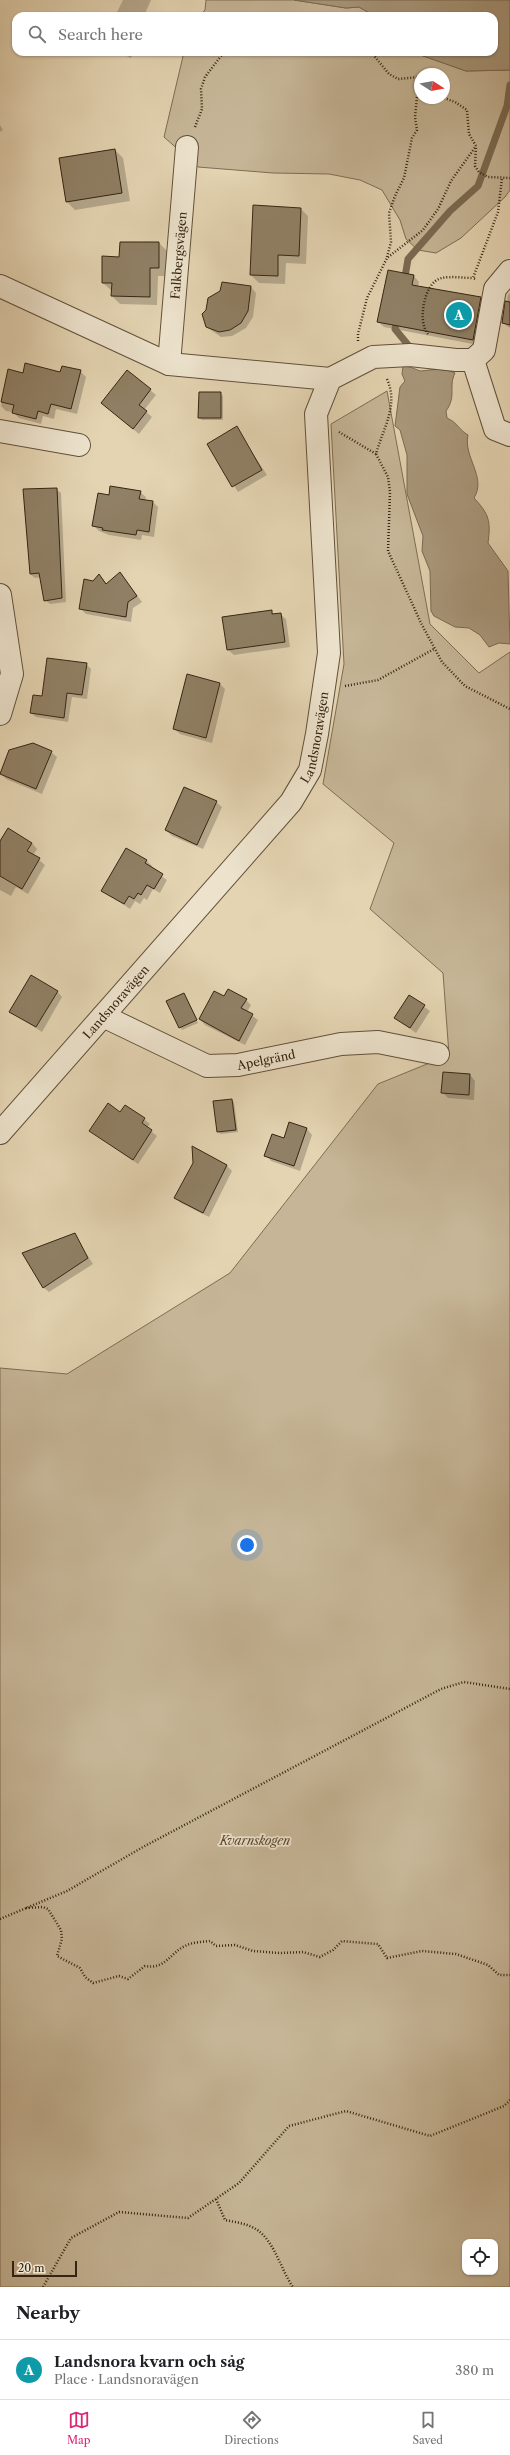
<!DOCTYPE html>
<meta charset="utf-8">
<style>
body{margin:0;font-family:"Libre Caslon Text",serif;background:#f6f6f6;color:#202124}
.controls{position:absolute;right:12px;bottom:12px;display:grid;overflow:hidden;border-radius:8px;box-shadow:0 1px 3px #0004}
.controls button{width:36px;height:36px;display:grid;place-items:center;padding:0;border:0;border-bottom:1px solid #e0e0e0;background:#fff;color:#202124;font:20px sans-serif}
.compass{position:absolute;left:414px;top:68px;width:36px;height:36px;border-radius:50%;background:#fff;box-shadow:0 1px 3px #0004;rotate:101deg}
.scale{position:absolute;left:12px;bottom:10px;width:65px;box-sizing:border-box;padding-left:4px;border:2px solid #362412;border-top:0;font-size:11px;line-height:14px;white-space:nowrap;color:#362412;-webkit-text-stroke:3px #ede3cd;paint-order:stroke}
.you{position:absolute;left:247px;top:1545px;width:14px;height:14px;margin:-10px;border:3px solid #fff;border-radius:50%;background:#1a73e8;box-shadow:0 0 0 6px #1a73e833}
.badge{display:grid;place-items:center;width:26px;height:26px;border-radius:50%;background:#db2777;color:#fff;font-size:13px;font-weight:700}
.pin{position:absolute;translate:-50% -50%;border:2px solid #fff;box-shadow:0 1px 4px #0006}
.list{margin:0;padding:0;list-style:none}
h2{display:flex;justify-content:space-between;align-items:center;height:52px;margin:0;padding:0 16px;font-size:17px}
h2 small{font-size:13px;font-weight:400;color:#757577}
.list li{display:grid;grid-template-columns:26px 1fr auto;gap:12px;align-items:center;box-sizing:border-box;height:60px;padding:0 16px;border-top:1px solid #e0e0e0}
.list b{display:block;font-size:15px;white-space:nowrap}
.list p{margin:0;font-size:13px;white-space:nowrap;color:#757577}
.list em{font-size:13px;font-style:normal;color:#757577}
.icon{flex:none;width:22px;height:22px;fill:none;stroke:currentColor;stroke-width:2;stroke-linecap:round;stroke-linejoin:round}
.map{position:relative;flex:none;width:510px;height:2287px;overflow:hidden}
.search{position:absolute;background:#fff;box-shadow:0 1px 3px #0004;left:12px;right:12px;top:12px;height:44px;display:flex;align-items:center;gap:10px;box-sizing:border-box;padding:0 14px;border-radius:12px;color:#757577;font-size:15px}
.sheet{height:112px;background:#fff}
nav{display:flex;justify-content:space-around;align-items:center;box-sizing:border-box;height:56px;border-top:1px solid #e0e0e0;background:#fff;font-size:11px;color:#757577}
nav a{display:grid;justify-items:center;gap:2px}
nav .on{color:#db2777}
.map>svg:first-child{display:block}
.green{fill:#c6b697;stroke:#7e6d54;fill-rule:evenodd}
.water{fill:#a9987c;stroke:#7b6a52}
.shadow{fill:#0003}
.lines{fill:none;stroke-linecap:round;stroke-linejoin:round}
.stream{stroke:#7b6a52;stroke-width:7}
.building{fill:#908065;stroke:#362412}
.minor-casing{stroke:#62503a;stroke-width:24}
.path{stroke:#362412;stroke-width:2.5;stroke-dasharray:1 2;stroke-linecap:butt}
.minor{stroke:#ede3cd;stroke-width:22}
.labels{text-anchor:middle;dominant-baseline:central;stroke-width:3.5;stroke-linejoin:round;paint-order:stroke}
.street-label{font-size:12px;fill:#362412;stroke:#ede3cd}
.park-label{font-size:12px;font-style:italic;fill:#5a4833;stroke:#ede3cd}
</style>
<div class="map">
<svg width="510" height="2287" viewBox="0 0 510 2287">
<rect width="100%" height="100%" fill="#e4d4b2"/>
<filter id="stains"><feTurbulence type="fractalNoise" baseFrequency=".005" numOctaves="4"/><feColorMatrix values="0 0 0 0 .2 0 0 0 0 .09 0 0 0 0 .02 0 0 0 .5 -.17"/></filter>
<radialGradient id="worn" r=".72"><stop offset=".6" stop-color="#630" stop-opacity="0"/><stop offset="1" stop-color="#630" stop-opacity=".3"/></radialGradient>
<g class="green">
<path d="M206 0H294L346 8 359 7 373 15 382 16H200L205 10Z"/>
<path d="M184 52H412L466 71 510 70V190L505 197 461 238 436 253 418 250 406 239 400 220 382 190 360 180 329 174 273 173 198 167 164 137ZM420 74H444V98H420Z"/>
<path d="M387 391 430 624 479 673 510 652V2287H0V1368L67 1374 230 1273 378 1084 449 1055 443 973 370 909 394 843 323 784 344 664 331 424ZM465 2242H495V2272H465Z"/>
</g>
<g class="water">
<path d="M294 0H510V70L466 71 412 52H494V16H382L373 15 359 7 346 8Z"/>
<path d="M403 366C411 366 418 371 421 371 433 370 442 367 455 373 448 387 457 396 446 411L447 418C458 423 459 430 468 435 463 457 487 477 474 498 489 514 491 521 488 543L508 571 510 644 499 643 489 647 480 635 469 628 455 627 434 616 431 611 430 571 422 551 423 536 407 494V455L400 430 395 426 400 387 405 381 402 374Z"/>
</g>
<g class="shadow">
<path d="M123 0H151L144 16H115Z"/>
<path d="M118 52H133L131 58Z"/>
<path d="M137 52H146L145 55Z"/>
<path d="M0 125 3 130 0 132Z"/>
<path d="M115 150 123 158 130 201 75 210 67 202Z"/>
<path d="M300 208 308 216 306 264 286 263 285 284 259 283 251 275Z"/>
<path d="M121 243H159L167 251V276H158L157 305 120 304 112 296V291L103 283 120 258Z"/>
<path d="M414 276 419 282 418 287 480 298 486 304 478 345 384 327 378 322Z"/>
<path d="M223 283 251 287 256 293 253 317 246 328 232 336 221 337 208 328Z"/>
<path d="M510 293V328L503 323 508 295Z"/>
<path d="M9 370 24 374 80 371 86 377 77 414 56 409 54 419 43 416 41 424 19 418 13 412 6 411 1 406Z"/>
<path d="M127 371 156 395 144 410 152 417 139 434 108 408Z"/>
<path d="M220 393 223 396V420H202L199 418Z"/>
<path d="M236 428 267 475 238 492 208 444Z"/>
<path d="M56 489 61 493 66 602 50 604 45 600 41 577 35 578 30 574 24 490Z"/>
<path d="M140 492 146 497 145 501 153 502 158 507 154 537 142 535 141 540 109 535 99 531 94 526 110 496Z"/>
<path d="M120 573 142 602 133 608 131 622 86 614 80 608 93 582 99 575 107 584Z"/>
<path d="M271 611 275 615 280 614 286 619 290 647 234 655 228 650Z"/>
<path d="M86 664 91 669 87 699 72 697 68 722 36 717 31 713 43 697Z"/>
<path d="M188 675 220 684 225 689 212 743 180 734 174 729Z"/>
<path d="M9 751 51 752 57 757 42 794 6 779 0 773Z"/>
<path d="M216 802 222 807 203 849 172 836 166 830Z"/>
<path d="M8 829 32 843 37 849 33 855 45 865 28 894 16 887 11 896 0 890V843Z"/>
<path d="M126 849 147 861 152 866 151 868 167 880 160 893 153 889 147 900 144 898 140 904 135 901 130 909 102 890Z"/>
<path d="M57 991 62 997 42 1032 11 1012Z"/>
<path d="M184 994 198 1023 182 1030 168 1002Z"/>
<path d="M409 996 430 1011 416 1033 395 1018Z"/>
<path d="M225 998 246 1000 251 1005 247 1012 258 1020 245 1045 205 1025 200 1019Z"/>
<path d="M470 1075 475 1081 474 1100 448 1098 442 1092Z"/>
<path d="M231 1100 234 1102 238 1132 221 1134 218 1132Z"/>
<path d="M121 1113 144 1119 150 1124 147 1128 157 1136 138 1164 91 1131Z"/>
<path d="M307 1129 312 1135 300 1171 271 1161 266 1155Z"/>
<path d="M193 1147 227 1166 232 1171 209 1217 181 1203 175 1198 194 1163Z"/>
<path d="M74 1235 93 1264 49 1292 43 1287Z"/>
</g>
<g class="lines">
<g class="stream">
<path d="M404 283 408 259 450 211 478 186 507 106 510 85"/>
<path d="M397 316 395 329 413 351"/>
</g>
</g>
<g class="building">
<path d="M115 149 122 193 66 202 59 158Z"/>
<path d="M253 205 301 208 299 256 278 255V276L250 275Z"/>
<path d="M120 242H159V268H150V297L111 296 112 283H102V256L119 257Z"/>
<path d="M388 270 414 275 412 285 481 297 473 340 377 322Z"/>
<path d="M222 282 251 286 248 311 241 323 230 330 219 332 206 327 202 314 206 310 208 298 220 291Z"/>
<path d="M505 301 510 302V325L502 323Z"/>
<path d="M25 363 60 372 62 366 81 370 71 409 51 404 48 414 38 411 36 419 12 413 14 405 1 402 8 369 23 373Z"/>
<path d="M127 370 151 389 139 405 147 411 133 429 101 403Z"/>
<path d="M199 392H221V418H198Z"/>
<path d="M237 426 262 470 232 487 207 444Z"/>
<path d="M110 486 141 491 139 499 153 501 149 532 137 530 136 535 102 530 103 528 92 526 98 493 109 495Z"/>
<path d="M57 488 62 598 44 601 39 573 30 574 23 489Z"/>
<path d="M120 572 137 596 128 602 126 617 79 609 84 579 93 581 99 574 106 584Z"/>
<path d="M272 610V614L281 613 285 642 227 650 222 617Z"/>
<path d="M47 658 87 663 82 695 67 693 64 718 30 713 33 695 42 696Z"/>
<path d="M187 674 220 683 206 738 173 729Z"/>
<path d="M33 743 52 751 36 789 0 774 9 750Z"/>
<path d="M184 787 217 801 197 845 165 830Z"/>
<path d="M8 828 32 843 27 851 40 858 22 889 0 876V841Z"/>
<path d="M126 848 147 860 145 863 163 874 154 889 147 885 141 895 138 893 134 899 129 896 124 904 101 891Z"/>
<path d="M31 975 58 991 36 1027 9 1012Z"/>
<path d="M228 989 247 999 241 1008 253 1014 239 1041 199 1019 214 991 224 996Z"/>
<path d="M184 993 197 1020 179 1028 166 1001Z"/>
<path d="M409 995 425 1005 410 1028 394 1018Z"/>
<path d="M443 1072 470 1074 469 1095 441 1093Z"/>
<path d="M232 1099 236 1130 217 1132 213 1101Z"/>
<path d="M108 1103 120 1112 125 1105 145 1118 142 1123 152 1130 133 1160 89 1131Z"/>
<path d="M289 1122 307 1128 294 1166 264 1156 272 1134 284 1138Z"/>
<path d="M192 1146 227 1165 203 1213 174 1198 193 1163Z"/>
<path d="M75 1233 88 1258 43 1288 22 1253Z"/>
</g>
<g class="lines">
<g class="minor-casing">
<g id="minor">
<path d="M0 286 169 364 330 379"/>
<path d="M473 360 495 429 510 435"/>
<path id="s1" d="M169 364 187 147"/>
<path d="M0 431 79 445"/>
<path d="M0 595 12 674 0 714"/>
<path id="s2" d="M103 1016 207 1066 238 1065 341 1044 378 1042 438 1054"/>
<path id="s3" d="M0 1133 291 802 310 770 317 734 329 653 316 414 330 379 373 357 410 355 456 360H473L484 350 495 289 510 271"/>
</g>
</g>
<g class="path">
<path d="M371 52 389 74 398 79 420 77"/>
<path d="M444 98 455 102 467 110 469 134 476 146 475 166 479 172 488 177 510 178"/>
<path d="M195 127 202 109 201 89 205 77 224 52"/>
<path d="M387 257 391 242 389 213 395 196 404 178 412 138 417 130 415 117 419 77"/>
<path d="M475 279 473 278 498 212 502 178"/>
<path d="M428 334C417 322 424 281 442 278 451 276 464 278 473 278"/>
<path d="M358 341V334L367 298 387 258 423 230 438 209 451 181 476 146"/>
<path d="M387 379C399 406 383 428 376 454L388 477 390 492 388 551 422 625 442 662 465 686 510 709"/>
<path d="M339 432 376 454"/>
<path d="M345 686 378 680 434 649"/>
<path d="M26 1908 43 1907 48 1909 61 1930 62 1939 57 1956 80 1968 85 1977 93 1983 119 1976 128 1979 145 1966C165 1970 170 1953 185 1946 192 1942 202 1942 210 1941L216 1946 235 1945 253 1951 280 1953 303 1952 320 1957 333 1950 342 1941 378 1944 387 1958 422 1951 456 1954 488 1965 499 1975H510"/>
<path d="M0 1919 67 1891 143 1847 441 1689 464 1682 510 1689"/>
<path d="M216 2199 225 2220C234 2222 244 2223 252 2227 274 2237 280 2269 293 2287"/>
<path d="M43 2287 71 2238 119 2212 188 2218 239 2183 289 2126 346 2111 430 2136 504 2106 510 2100"/>
</g>
<use href="#minor" class="minor"/>
</g>
<g class="labels">
<g class="street-label">
<text stroke="none"><textPath href="#s1" startOffset="109">Falkbergsvägen</textPath></text>
<text stroke="none"><textPath href="#s3" startOffset="511">Landsnoravägen</textPath></text>
<text stroke="none"><textPath href="#s3" startOffset="175">Landsnoravägen</textPath></text>
<text stroke="none"><textPath href="#s2" startOffset="175">Apelgränd</textPath></text>
</g>
<g class="park-label">
<text x="255" y="1840">Kvarnskogen</text>
</g>
</g>
<rect width="100%" height="100%" filter="url(#stains)"/>
<rect width="100%" height="100%" fill="url(#worn)"/>
</svg>
<div class="controls">
<button><svg class="icon" aria-label="locate" viewBox="0 0 24 24"><circle cx="12" cy="12" r="6"/><path d="M12 2v4M12 18v4M2 12h4M18 12h4"/></svg></button>
</div>
<svg class="compass" viewBox="-18 -18 36 36"><path d="M0-13l5 13h-10z" fill="#e53935"/><path d="M0 13l5-13h-10z" fill="#757577"/></svg>
<div class="scale">20 m</div>
<div class="you"></div>
<div class="pin badge" style="left:459px;top:315px;background:#0f9aa8">A</div>
<div class="search"><svg class="icon" aria-label="search" viewBox="0 0 24 24"><circle cx="10" cy="10" r="6"/><path d="M15 15l6 6"/></svg>Search here</div>
</div>
<section class="sheet">
<h2>Nearby<small></small></h2>
<ul class="list">
<li><span class="badge" style="background:#0f9aa8">A</span><div><b>Landsnora kvarn och såg</b><p>Place · Landsnoravägen</p></div><em>380 m</em></li>
</ul>
</section>
<nav>
<a class="on"><svg class="icon" aria-label="map" viewBox="0 0 24 24"><path d="M3 6l6-2 6 2 6-2v14l-6 2-6-2-6 2zM9 4v14M15 6v14"/></svg>Map</a>
<a><svg class="icon" aria-label="directions" viewBox="0 0 24 24"><path d="M12 3l9 9-9 9-9-9zM9 14v-3h6M13 9l2 2-2 2"/></svg>Directions</a>
<a><svg class="icon" aria-label="saved" viewBox="0 0 24 24"><path d="M7 4h10v16l-5-4-5 4z"/></svg>Saved</a>
</nav>
